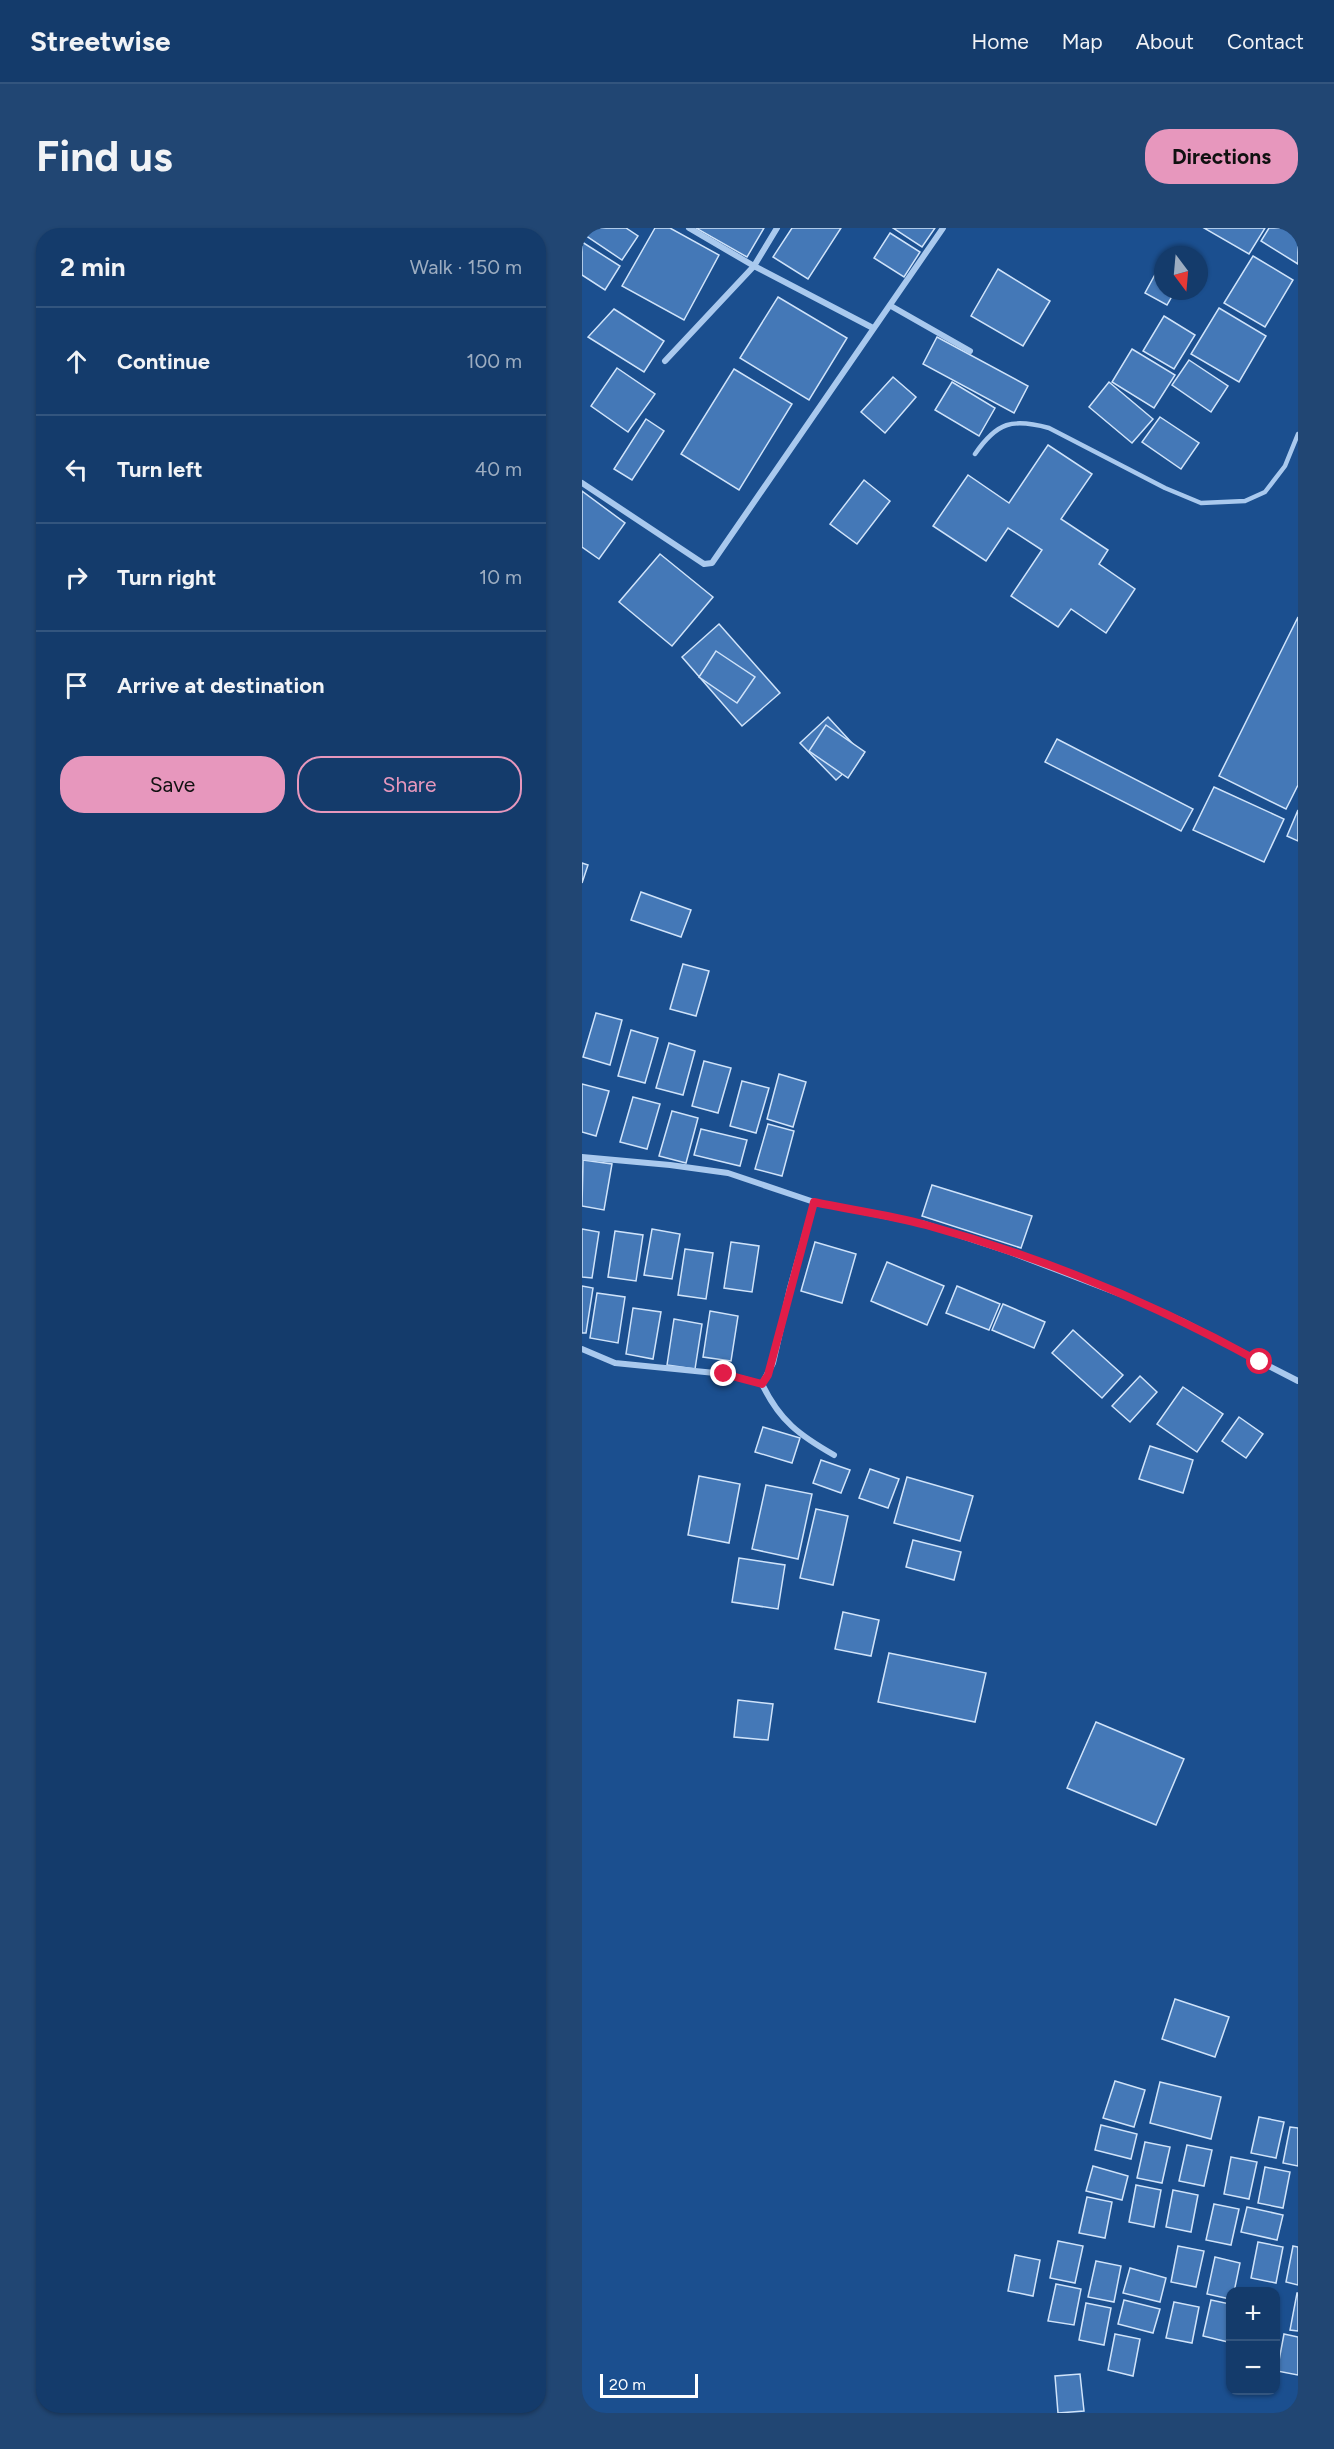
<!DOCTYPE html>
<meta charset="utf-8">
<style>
body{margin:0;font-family:Figtree,sans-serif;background:#214673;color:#f1f3f6}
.controls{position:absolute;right:18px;bottom:18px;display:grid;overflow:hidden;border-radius:12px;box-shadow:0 2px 4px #0004}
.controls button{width:54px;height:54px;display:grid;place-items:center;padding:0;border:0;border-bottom:2px solid #33557e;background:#143b6b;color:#f1f3f6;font:30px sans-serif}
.compass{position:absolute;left:572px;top:18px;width:54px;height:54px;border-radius:50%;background:#143b6b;box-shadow:0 2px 4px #0004;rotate:164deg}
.scale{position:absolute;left:18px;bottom:15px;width:98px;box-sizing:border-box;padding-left:6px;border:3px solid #fff;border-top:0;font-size:16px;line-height:21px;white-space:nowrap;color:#fff;-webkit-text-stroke:4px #1b4f8f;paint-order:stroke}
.stop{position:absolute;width:18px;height:18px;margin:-14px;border:4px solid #e11d48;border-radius:50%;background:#fff}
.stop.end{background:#e11d48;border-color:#fff;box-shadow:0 2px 6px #0008}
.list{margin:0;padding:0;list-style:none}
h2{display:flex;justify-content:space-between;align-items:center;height:78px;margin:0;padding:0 24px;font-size:26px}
h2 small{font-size:20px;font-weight:400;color:#9dadc1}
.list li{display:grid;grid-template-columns:39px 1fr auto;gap:18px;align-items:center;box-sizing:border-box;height:108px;padding:0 24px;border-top:2px solid #33557e}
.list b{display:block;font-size:22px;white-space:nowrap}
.list em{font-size:20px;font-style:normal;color:#9dadc1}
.actions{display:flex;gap:12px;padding:18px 24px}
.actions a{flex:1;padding:14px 0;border:2px solid #e797bd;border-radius:24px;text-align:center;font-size:21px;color:#e797bd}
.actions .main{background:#e797bd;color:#111}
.icon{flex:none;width:33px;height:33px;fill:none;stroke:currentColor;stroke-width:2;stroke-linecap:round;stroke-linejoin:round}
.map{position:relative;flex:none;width:716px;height:2185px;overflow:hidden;border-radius:24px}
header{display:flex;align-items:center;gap:36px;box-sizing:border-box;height:84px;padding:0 30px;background:#143b6b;border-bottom:2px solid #33557e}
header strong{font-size:28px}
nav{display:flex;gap:33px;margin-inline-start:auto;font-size:21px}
.intro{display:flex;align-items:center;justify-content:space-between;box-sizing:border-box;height:144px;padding:0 36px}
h1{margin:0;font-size:42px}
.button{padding:15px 27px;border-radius:24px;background:#e797bd;color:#111;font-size:21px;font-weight:700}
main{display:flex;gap:36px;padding:0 36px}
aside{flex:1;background:#143b6b;border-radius:24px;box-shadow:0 2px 4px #0004}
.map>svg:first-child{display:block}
.building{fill:#4478b7;stroke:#cfe3fa;stroke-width:1.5}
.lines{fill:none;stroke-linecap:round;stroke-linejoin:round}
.service{stroke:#a9c9ee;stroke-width:4.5}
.minor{stroke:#a9c9ee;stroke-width:6}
.route{stroke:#e11d48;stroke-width:8}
</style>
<header>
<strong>Streetwise</strong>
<nav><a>Home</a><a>Map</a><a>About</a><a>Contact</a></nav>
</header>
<div class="intro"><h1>Find us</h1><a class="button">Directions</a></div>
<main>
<aside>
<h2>2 min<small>Walk · 150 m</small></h2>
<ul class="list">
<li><svg class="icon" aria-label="ahead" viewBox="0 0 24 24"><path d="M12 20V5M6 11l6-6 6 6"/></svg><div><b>Continue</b></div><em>100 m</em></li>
<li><svg class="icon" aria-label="left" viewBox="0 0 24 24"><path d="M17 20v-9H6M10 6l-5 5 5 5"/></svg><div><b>Turn left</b></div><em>40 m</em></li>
<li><svg class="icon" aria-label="right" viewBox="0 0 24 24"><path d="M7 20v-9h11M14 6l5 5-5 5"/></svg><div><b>Turn right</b></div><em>10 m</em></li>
<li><svg class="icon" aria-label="arrive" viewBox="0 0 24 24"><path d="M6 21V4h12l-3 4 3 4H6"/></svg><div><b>Arrive at destination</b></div></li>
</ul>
<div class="actions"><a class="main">Save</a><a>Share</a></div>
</aside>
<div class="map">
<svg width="716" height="2185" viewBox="0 0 716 2185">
<rect width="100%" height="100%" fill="#1b4f8f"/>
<g class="building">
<path d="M0 0H44L56 8 40 32 0 5Z"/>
<path d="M73 0H88L137 27 102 92 40 58Z"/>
<path d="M114 0H182L165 29Z"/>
<path d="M210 0H259L226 51 191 29Z"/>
<path d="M311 0H353L340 19Z"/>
<path d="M622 0H683L667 26Z"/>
<path d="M687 0H716V36L679 13Z"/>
<path d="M308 5 338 24 322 49 292 30Z"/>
<path d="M0 14 38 38 23 62 0 47Z"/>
<path d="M671 28 711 52 683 99 642 75Z"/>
<path d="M416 41 468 73 441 118 389 88Z"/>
<path d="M575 43 581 46V63H593L585 77 563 65Z"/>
<path d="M196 69 265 110 227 172 158 130Z"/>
<path d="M637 80 684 108 657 154 609 126Z"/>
<path d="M32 81 82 113 62 144 6 109Z"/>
<path d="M582 88 613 107 592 141 561 123Z"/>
<path d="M355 109 446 158 432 185 341 136Z"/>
<path d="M550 121 593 147 572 180 530 154Z"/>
<path d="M607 132 646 158 629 184 590 157Z"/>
<path d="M35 140 73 166 46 204 9 178Z"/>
<path d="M152 141 210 176 157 262 99 226Z"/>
<path d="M311 149 334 169 303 205 279 184Z"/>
<path d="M370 154 413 180 397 208 353 182Z"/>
<path d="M527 154 571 191 550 215 507 179Z"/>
<path d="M578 189 617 215 599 241 560 214Z"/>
<path d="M64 191 82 203 50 252 32 241Z"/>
<path d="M466 217 510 246 479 291 526 322 517 336 553 361 524 405 489 381 476 399 429 368 460 322 426 300 404 333 351 298 386 247 427 275Z"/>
<path d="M282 252 308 273 275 316 248 296Z"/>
<path d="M0 263 43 295 17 331 0 319Z"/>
<path d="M78 326 131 369 90 418 37 374Z"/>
<path d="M716 389V557L704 581 637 548Z"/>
<path d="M137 396 198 465 160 498 100 429Z"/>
<path d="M134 423 173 449 155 475 117 449Z"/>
<path d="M246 489 281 527 254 552 218 515Z"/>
<path d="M244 497 283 524 266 550 227 523Z"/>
<path d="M475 511 611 581 599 603 463 534Z"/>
<path d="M632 559 702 591 682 634 611 602Z"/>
<path d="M716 582V613L705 608Z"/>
<path d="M0 635 6 637 0 655Z"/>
<path d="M59 664 109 682 99 709 49 692Z"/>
<path d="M101 736 127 743 114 788 88 781Z"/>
<path d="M14 785 40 792 28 837 1 829Z"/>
<path d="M49 802 76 810 63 855 36 848Z"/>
<path d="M87 815 113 823 101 867 74 860Z"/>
<path d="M122 833 149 840 136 885 110 878Z"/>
<path d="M197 846 224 854 211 899 185 891Z"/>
<path d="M160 853 187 860 174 905 148 898Z"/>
<path d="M0 856 27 863 14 908 0 904Z"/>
<path d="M51 869 78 876 65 921 38 914Z"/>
<path d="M90 883 116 890 104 935 77 928Z"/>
<path d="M186 896 212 903 200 948 173 941Z"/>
<path d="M119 901 165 912 158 938 112 927Z"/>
<path d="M1 932 30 936 22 982 0 978Z"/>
<path d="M350 957 450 988 439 1020 340 988Z"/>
<path d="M0 1001 17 1004 10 1050 0 1049Z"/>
<path d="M70 1001 98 1006 90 1051 62 1047Z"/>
<path d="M33 1003 61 1007 54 1053 26 1049Z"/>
<path d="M149 1014 177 1018 170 1064 142 1060Z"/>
<path d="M233 1014 274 1026 260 1075 219 1063Z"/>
<path d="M103 1021 131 1025 124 1071 96 1067Z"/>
<path d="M305 1034 362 1058 345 1097 289 1073Z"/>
<path d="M0 1058 11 1060 4 1105H0Z"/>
<path d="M375 1058 418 1076 407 1102 364 1085Z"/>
<path d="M15 1065 43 1069 36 1115 8 1110Z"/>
<path d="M421 1076 463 1094 452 1120 410 1102Z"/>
<path d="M51 1080 79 1084 71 1131 44 1126Z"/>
<path d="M128 1083 156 1088 149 1133 121 1129Z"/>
<path d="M92 1091 120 1096 113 1141 85 1137Z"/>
<path d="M491 1102 541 1147 520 1170 470 1125Z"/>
<path d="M558 1148 575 1164 548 1194 530 1178Z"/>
<path d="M601 1159 641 1186 615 1224 575 1196Z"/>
<path d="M657 1189 681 1206 664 1230 640 1213Z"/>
<path d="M181 1199 218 1210 210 1235 173 1224Z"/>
<path d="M568 1218 611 1232 601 1265 557 1251Z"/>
<path d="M239 1232 268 1242 259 1265 231 1255Z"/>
<path d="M288 1241 317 1251 306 1280 277 1270Z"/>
<path d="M117 1248 158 1256 147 1315 106 1307Z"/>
<path d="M325 1249 391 1268 378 1313 312 1295Z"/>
<path d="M184 1257 230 1266 216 1331 170 1321Z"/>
<path d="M234 1281 266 1288 251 1357 218 1350Z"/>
<path d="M331 1312 379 1324 372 1352 324 1339Z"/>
<path d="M157 1330 203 1337 196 1381 150 1374Z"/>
<path d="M261 1384 297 1392 289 1428 253 1421Z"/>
<path d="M307 1425 404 1445 393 1494 296 1474Z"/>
<path d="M156 1472 191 1476 186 1512 152 1509Z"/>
<path d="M514 1494 602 1531 574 1597 485 1560Z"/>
<path d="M593 1771 647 1789 633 1829 580 1811Z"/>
<path d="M533 1853 563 1862 552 1899 521 1890Z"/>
<path d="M578 1854 639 1869 629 1911 568 1895Z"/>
<path d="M677 1889 702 1894 694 1930 669 1925Z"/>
<path d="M519 1897 555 1906 549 1931 513 1922Z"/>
<path d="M708 1899 716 1900V1938L701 1935Z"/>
<path d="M563 1914 588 1919 580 1955 555 1950Z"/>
<path d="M605 1917 630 1922 622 1958 597 1953Z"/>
<path d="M649 1929 675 1934 667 1971 642 1966Z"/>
<path d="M511 1938 546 1948 540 1972 504 1963Z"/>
<path d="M683 1939 708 1944 701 1980 676 1975Z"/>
<path d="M554 1957 579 1962 572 1999 547 1994Z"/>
<path d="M591 1962 616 1967 609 2004 584 1999Z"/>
<path d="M505 1969 530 1974 523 2010 497 2005Z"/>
<path d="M632 1976 657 1981 649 2017 624 2012Z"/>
<path d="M665 1979 701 1987 695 2012 659 2004Z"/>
<path d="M476 2013 501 2018 493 2055 468 2050Z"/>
<path d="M676 2014 701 2019 694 2055 669 2050Z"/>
<path d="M596 2018 622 2023 614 2059 589 2054Z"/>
<path d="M711 2018 716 2019V2057L704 2054Z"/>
<path d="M433 2027 458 2032 451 2068 426 2063Z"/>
<path d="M633 2029 658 2035 652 2064H648V2071L625 2066Z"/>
<path d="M514 2033 539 2038 532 2074 506 2069Z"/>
<path d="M548 2040 584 2050 578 2074 541 2065Z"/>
<path d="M474 2056 499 2061 492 2097 466 2093Z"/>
<path d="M715 2065H716V2103L708 2102Z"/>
<path d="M542 2072 578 2081 571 2105 536 2096Z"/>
<path d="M629 2072 648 2076 646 2114 621 2108Z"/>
<path d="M592 2074 617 2079 610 2115 584 2110Z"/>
<path d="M504 2075 529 2080 522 2117 497 2112Z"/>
<path d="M533 2106 558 2111 551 2148 526 2142Z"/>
<path d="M702 2106 716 2109V2147L695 2143Z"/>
<path d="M498 2146 502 2183 476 2185 473 2148Z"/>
</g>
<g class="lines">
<path class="service" d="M393 226C415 194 430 190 467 200L583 260 619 275 663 273 683 264 703 238 716 206"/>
<g class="minor">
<path d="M107 0 172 38 291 100"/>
<path d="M309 78 388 123"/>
<path d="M83 133 172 38 195 0"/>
<path d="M0 255 122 336 130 335 361 0"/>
<path d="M0 929 88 937 146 945 232 974 343 996 428 1024 546 1069 600 1093 716 1153"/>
<path d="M0 1121 33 1135 143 1146 180 1156 191 1135 208 1060 232 974"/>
<path d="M180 1156C198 1193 217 1207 252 1227"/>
</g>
</g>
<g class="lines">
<path class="route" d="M142 1146 180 1156 186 1147 232 974C269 982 308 987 344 997 460 1029 573 1076 678 1134"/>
</g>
</svg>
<div class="controls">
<button>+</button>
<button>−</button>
</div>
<svg class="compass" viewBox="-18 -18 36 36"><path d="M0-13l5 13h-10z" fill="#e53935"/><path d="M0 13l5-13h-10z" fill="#9dadc1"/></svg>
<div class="scale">20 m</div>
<div class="stop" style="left:678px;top:1134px"></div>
<div class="stop end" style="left:142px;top:1146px"></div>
</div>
</main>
